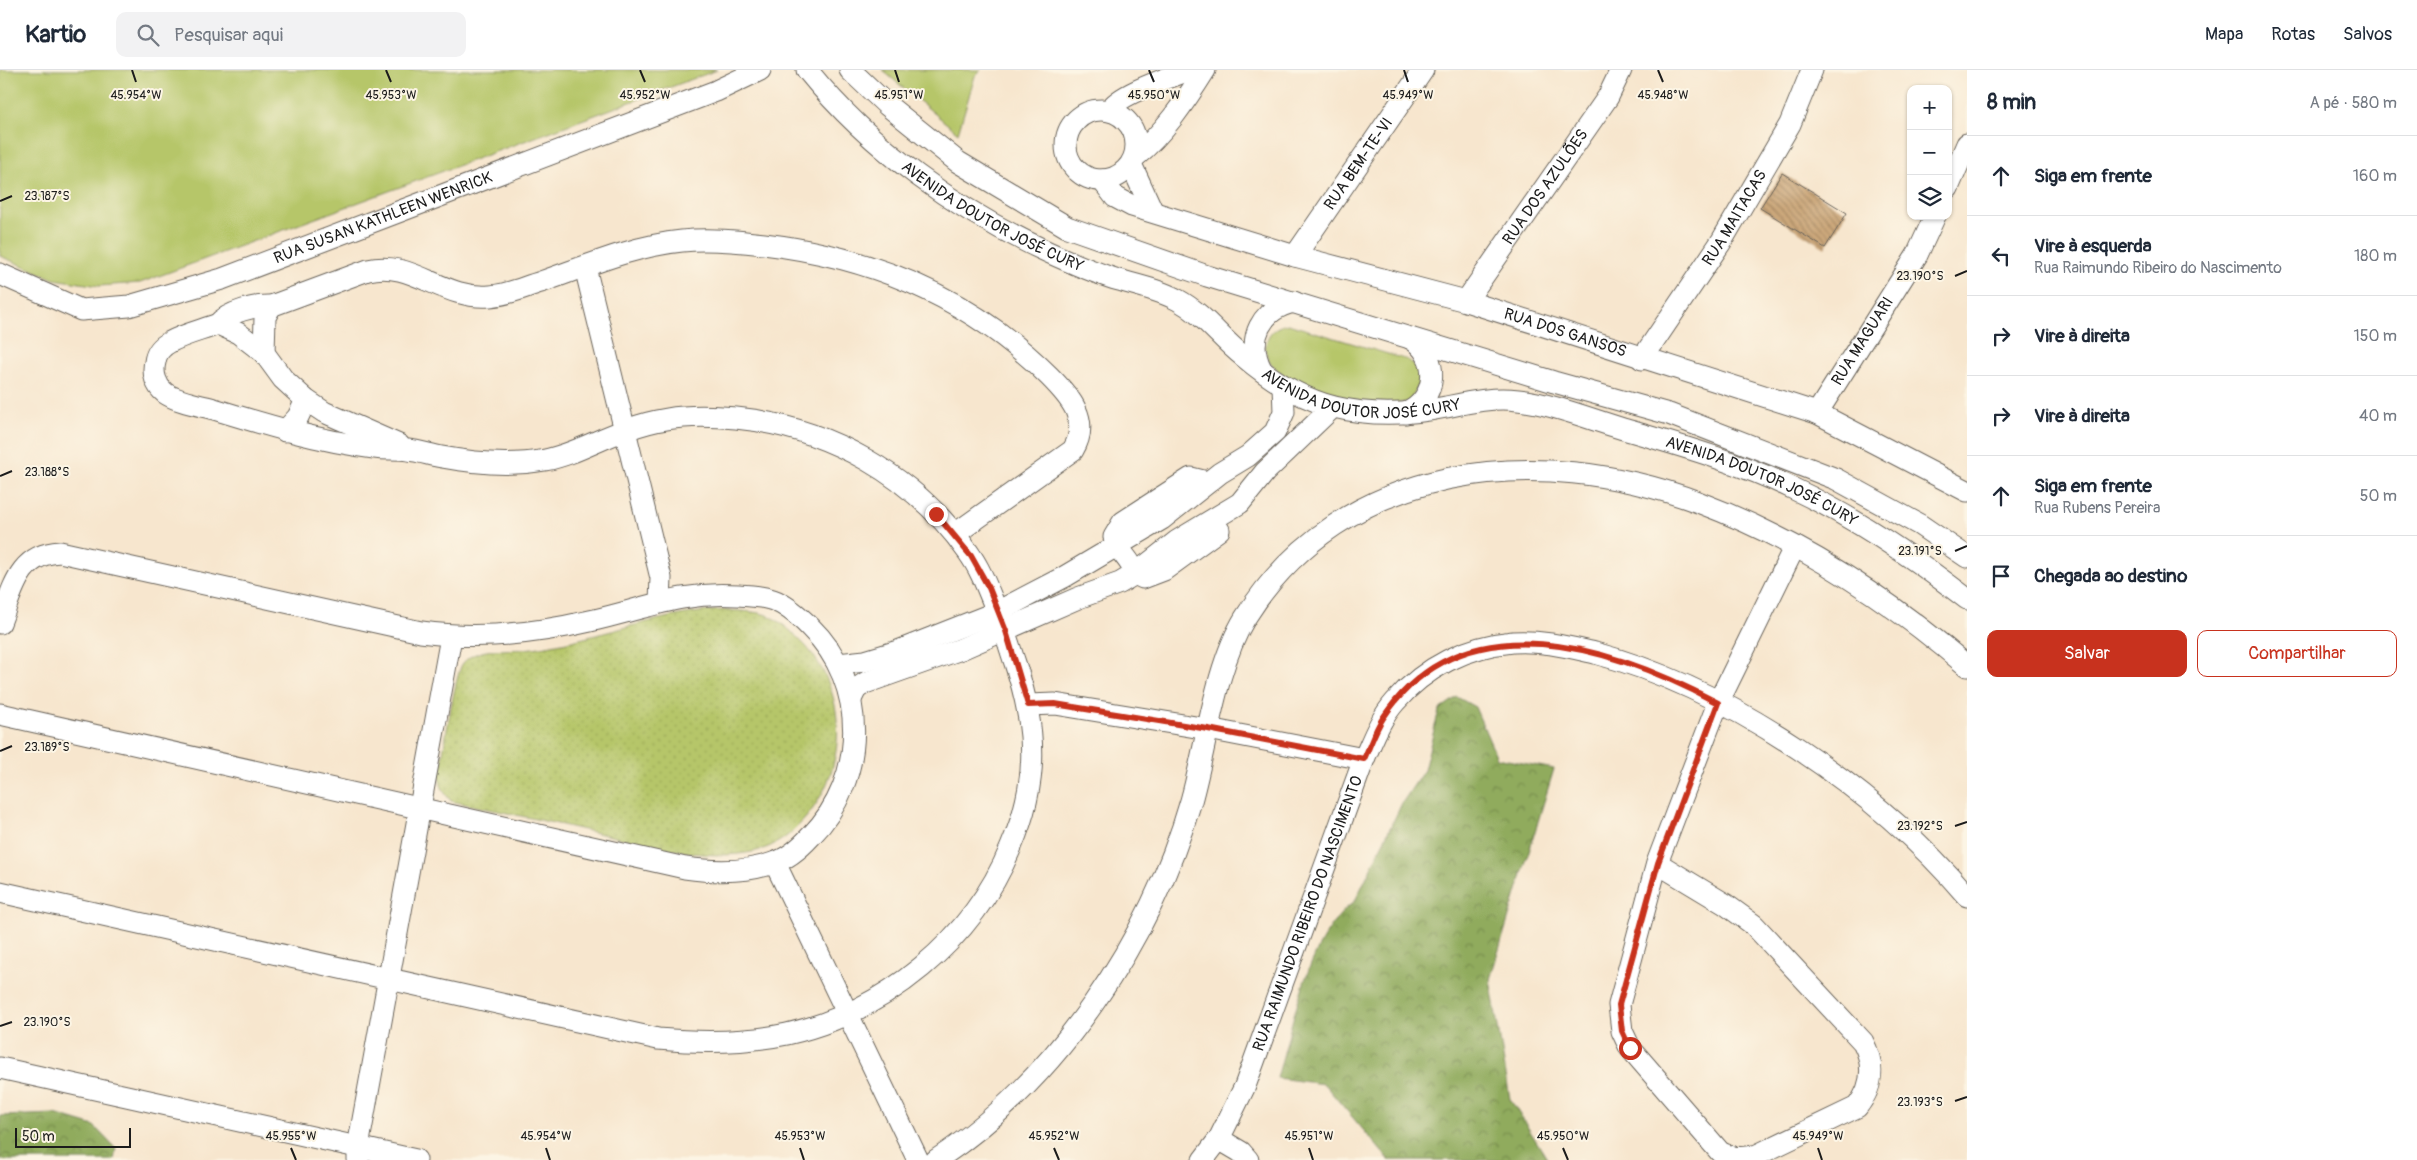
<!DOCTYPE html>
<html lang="pt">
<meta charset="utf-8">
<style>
body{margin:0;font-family:Pangolin,sans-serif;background:#f2f2f3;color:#1f2937}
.controls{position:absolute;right:15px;top:15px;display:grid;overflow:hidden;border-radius:10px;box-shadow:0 1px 4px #0004}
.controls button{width:45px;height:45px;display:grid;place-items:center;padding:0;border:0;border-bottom:1px solid #e0e1e3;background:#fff;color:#1f2937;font:25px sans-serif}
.scale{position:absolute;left:15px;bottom:12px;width:116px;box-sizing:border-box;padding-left:5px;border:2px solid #1c1c1c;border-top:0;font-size:14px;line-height:18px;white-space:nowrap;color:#1c1c1c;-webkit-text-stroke:4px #fcf5e5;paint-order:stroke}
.stop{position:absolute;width:15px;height:15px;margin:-11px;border:4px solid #c8321e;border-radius:50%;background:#fff}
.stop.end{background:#c8321e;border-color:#fff;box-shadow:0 1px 5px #0008}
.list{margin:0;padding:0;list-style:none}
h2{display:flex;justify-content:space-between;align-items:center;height:65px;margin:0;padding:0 20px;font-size:21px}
h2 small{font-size:16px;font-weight:400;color:#747a83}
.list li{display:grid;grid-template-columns:32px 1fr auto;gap:15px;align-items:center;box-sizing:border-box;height:80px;padding:0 20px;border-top:1px solid #e0e1e3}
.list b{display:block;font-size:19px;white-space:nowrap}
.list p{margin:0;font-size:16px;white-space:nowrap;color:#747a83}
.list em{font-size:16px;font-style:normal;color:#747a83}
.actions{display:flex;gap:10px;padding:15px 20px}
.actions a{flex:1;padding:11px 0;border:1px solid #c8321e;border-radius:10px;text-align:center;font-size:18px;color:#c8321e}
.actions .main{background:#c8321e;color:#fff}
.icon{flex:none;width:28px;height:28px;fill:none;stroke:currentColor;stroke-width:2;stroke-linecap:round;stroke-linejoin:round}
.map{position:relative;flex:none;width:1967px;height:1090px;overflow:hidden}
header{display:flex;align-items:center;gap:30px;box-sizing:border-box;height:70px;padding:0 25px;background:#fff;border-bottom:1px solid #e0e1e3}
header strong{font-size:24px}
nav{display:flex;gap:28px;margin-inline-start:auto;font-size:18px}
.search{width:350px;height:45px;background:#f2f2f3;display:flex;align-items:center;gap:12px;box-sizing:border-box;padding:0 18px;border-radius:10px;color:#747a83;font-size:19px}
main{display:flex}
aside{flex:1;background:#fff}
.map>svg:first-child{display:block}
.green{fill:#b6c669;stroke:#697142}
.forest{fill:url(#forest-crowns);stroke:#56643c}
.park{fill:url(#park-dots);stroke:#697142}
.building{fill:url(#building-back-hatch)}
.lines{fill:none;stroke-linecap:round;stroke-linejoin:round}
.minor-casing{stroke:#69635a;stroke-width:23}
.minor{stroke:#fff;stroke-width:21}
.route{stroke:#c8321e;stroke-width:6}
.ticks{fill:none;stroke:#1c1c1c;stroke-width:2}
.labels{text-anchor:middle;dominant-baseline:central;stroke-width:4;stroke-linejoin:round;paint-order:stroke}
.street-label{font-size:16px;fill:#1c1c1c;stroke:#fcf5e5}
.ticks-label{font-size:12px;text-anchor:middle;fill:#1c1c1c;stroke:#fcf5e5;stroke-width:4;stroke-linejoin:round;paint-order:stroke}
</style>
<header>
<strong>Kartio</strong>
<div class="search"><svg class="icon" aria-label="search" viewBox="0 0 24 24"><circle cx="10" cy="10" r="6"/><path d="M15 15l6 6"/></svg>Pesquisar aqui</div>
<nav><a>Mapa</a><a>Rotas</a><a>Salvos</a></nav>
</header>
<main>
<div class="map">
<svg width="1967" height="1090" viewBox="0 0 1967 1090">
<defs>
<pattern id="forest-crowns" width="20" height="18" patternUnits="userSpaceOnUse" patternTransform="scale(1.25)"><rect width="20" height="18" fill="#90ab5d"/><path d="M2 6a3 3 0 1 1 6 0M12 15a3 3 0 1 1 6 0" fill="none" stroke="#758a4c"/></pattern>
<pattern id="park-dots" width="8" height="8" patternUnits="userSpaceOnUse" patternTransform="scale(1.25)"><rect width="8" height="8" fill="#b6c669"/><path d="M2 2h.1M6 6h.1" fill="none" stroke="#9caa5a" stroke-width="1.8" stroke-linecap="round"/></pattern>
<pattern id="building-back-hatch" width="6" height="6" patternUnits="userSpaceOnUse" patternTransform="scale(1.25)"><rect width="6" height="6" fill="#cca87b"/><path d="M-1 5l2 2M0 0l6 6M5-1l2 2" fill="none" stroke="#a58864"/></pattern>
</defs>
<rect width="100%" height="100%" fill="#fcf5e5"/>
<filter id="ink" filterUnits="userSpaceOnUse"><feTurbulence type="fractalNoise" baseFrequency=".02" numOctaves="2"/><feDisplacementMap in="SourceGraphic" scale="10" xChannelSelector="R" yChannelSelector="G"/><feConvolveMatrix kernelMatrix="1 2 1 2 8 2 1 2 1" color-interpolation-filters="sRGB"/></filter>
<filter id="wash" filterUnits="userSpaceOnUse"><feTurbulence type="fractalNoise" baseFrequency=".0096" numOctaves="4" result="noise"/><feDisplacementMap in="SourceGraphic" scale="20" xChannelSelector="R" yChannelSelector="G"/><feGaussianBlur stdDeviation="1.12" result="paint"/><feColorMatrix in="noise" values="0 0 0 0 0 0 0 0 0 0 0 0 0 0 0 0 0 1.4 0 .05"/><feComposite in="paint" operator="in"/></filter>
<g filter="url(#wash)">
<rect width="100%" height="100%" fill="#f7e6ce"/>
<g class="green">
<path d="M0 0H717L140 213 99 216 54 209 0 186Z"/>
<path d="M882 0H981L975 6 958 63Z"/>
<path d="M1288 254 1408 290C1426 303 1420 316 1409 332 1396 333 1383 334 1371 333 1345 330 1257 310 1266 273 1269 261 1277 256 1288 254Z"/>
</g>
<g class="forest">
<path d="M1457 627 1475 637 1497 688 1554 699 1490 909 1510 1029 1548 1090H1389L1324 1014 1277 1008C1293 953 1308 865 1355 831L1402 733 1424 700 1439 640Z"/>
<path d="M55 1044 94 1056 116 1079 114 1090H0V1046Z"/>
</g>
<path class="park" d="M726 540C739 541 754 541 767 545 779 550 791 561 800 570 851 620 849 704 800 754 788 767 773 777 756 781 706 793 655 775 606 765 555 753 503 742 451 731 444 723 440 716 439 705 443 687 455 602 463 593 477 576 504 581 524 579 593 572 656 542 726 540Z"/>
<g id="blocks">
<path class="building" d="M1782 103 1847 143 1825 178 1760 138Z"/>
</g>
</g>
<g filter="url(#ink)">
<use href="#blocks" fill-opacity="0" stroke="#69635a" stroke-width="1"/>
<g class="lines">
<g class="minor-casing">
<g id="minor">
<path id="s1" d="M807 0C871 79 956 140 1048 182 1070 192 1093 202 1115 209 1136 215 1160 220 1178 230 1204 244 1220 268 1243 286 1270 309 1299 328 1334 337 1371 346 1408 345 1446 337 1470 332 1493 327 1518 330 1552 334 1587 348 1620 358 1678 375 1739 392 1794 419 1856 448 1913 487 1967 529"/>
<path d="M850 0 887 35 958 92 1067 157 1207 206 1554 312 1669 344 1836 409 1920 455 1967 487"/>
<circle cx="1101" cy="75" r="35"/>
<path d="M1110 40C1118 24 1171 7 1189 0"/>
<path d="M1135 87C1164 63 1185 32 1205 0"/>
<path d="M1131 94 1152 140"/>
<path id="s2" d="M1102 110 1115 127 1132 136 1295 186 1466 231 1817 343 1967 421"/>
<path d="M1948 118 1967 74"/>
<path id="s3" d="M1295 186 1423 0"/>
<path d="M585 197 661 508 660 531"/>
<path id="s4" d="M0 204 81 240 129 236 222 209 716 21 760 0"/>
<path id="s5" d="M1466 231 1608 27 1621 0"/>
<path d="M218 254 238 263 264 283 283 309 306 330 324 342 399 375"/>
<path d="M264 283 265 247 271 236"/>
<path id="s6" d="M1642 289 1721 172 1790 54 1812 0"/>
<path d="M1261 299C1246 269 1261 239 1294 232"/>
<path d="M1406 343C1438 329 1441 286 1410 268"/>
<path id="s7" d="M1817 343 1917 185 1935 146"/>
<path d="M285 361 298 347 306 330"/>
<path d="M1207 412 1191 408 1123 452 1114 467C1117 482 1131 488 1135 504L1143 508 1164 500 1219 460"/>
<path d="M0 553C13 520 18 484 60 482L421 562C478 570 535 564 590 551 645 539 680 521 738 525 749 526 762 526 773 530 787 535 800 547 810 557 869 614 867 709 811 766 801 777 787 789 773 793 745 803 714 802 685 798L0 644"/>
<path d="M838 594 865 591 898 581 997 542 1064 507 1162 449 1220 403 1248 386 1275 362 1284 342 1283 316"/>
<path d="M851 629 856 619 865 613 961 579 1078 528 1120 513 1135 504 1177 471 1240 433 1265 402 1333 337"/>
<path d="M1028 635 1055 634 1208 659 1364 689"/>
<path d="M775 793 918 1090"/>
<path d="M1657 793 1725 834 1754 855 1863 972C1875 995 1873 1017 1857 1037L1757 1085C1744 1089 1732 1089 1720 1082L1630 978 1622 961 1619 935 1657 793 1718 633 1794 478"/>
<path d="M0 822 658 969C702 973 745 973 787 964 885 942 973 870 1011 777 1039 712 1037 659 1015 593 1009 576 1005 560 998 544 989 523 982 501 968 482 915 406 828 357 736 348 714 346 690 345 667 349 654 351 639 355 626 360 598 369 573 385 545 390 512 396 474 393 442 387 430 385 419 381 408 380 397 378 385 380 374 378 319 371 266 355 214 339 199 335 178 332 165 323 156 316 152 303 155 292 156 283 162 276 170 272 184 264 203 260 218 254 228 242 256 235 271 236L368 200C412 189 442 230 490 226 508 225 524 217 541 212 587 196 633 176 682 171 709 168 738 171 764 174 873 187 971 228 1049 306 1070 327 1091 350 1073 380L955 464"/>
<path d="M0 998 416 1090"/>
<path d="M1219 1069 1241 1082 1248 1090"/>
<path d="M358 1090V1077L451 567"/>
<path d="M936 1090C1058 1010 1151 869 1191 731 1207 674 1215 597 1245 548 1343 391 1537 372 1698 432 1796 469 1888 528 1967 596"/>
<path id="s8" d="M1203 1090 1219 1069 1245 1016 1364 689C1373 669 1380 649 1395 632 1425 597 1467 576 1513 572 1540 570 1568 577 1595 583 1730 619 1877 720 1967 826"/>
</g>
</g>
<use href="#minor" class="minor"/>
</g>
</g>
<g class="lines" filter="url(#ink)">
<path class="route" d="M936 444 971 486 989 518 1006 561 1028 635 1055 634 1208 659 1364 689C1370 676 1375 660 1383 648 1463 526 1615 578 1718 633L1658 793 1619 935 1622 961 1630 978"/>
</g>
<path class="ticks" d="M132 0 136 12M386 0 391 12M640 0 645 12M895 0 899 12M1149 0 1154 12M1404 0 1408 12M1658 0 1663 12M0 131 12 126M1955 206 1967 201M0 406 12 401M1955 481 1967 476M0 681 12 676M1955 756 1967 752M0 956 12 952M1955 1031 1967 1027M291 1078 296 1090M546 1078 550 1090M800 1078 804 1090M1054 1078 1059 1090M1309 1078 1313 1090M1563 1078 1568 1090M1818 1078 1822 1090"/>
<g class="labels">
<g class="street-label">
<text stroke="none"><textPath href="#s3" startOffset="112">RUA BEM-TE-VI</textPath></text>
<text stroke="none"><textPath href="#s5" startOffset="139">RUA DOS AZULÕES</textPath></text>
<text stroke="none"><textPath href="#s1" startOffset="239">AVENIDA DOUTOR JOSÉ CURY</textPath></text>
<text stroke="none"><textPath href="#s4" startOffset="406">RUA SUSAN KATHLEEN WENRICK</textPath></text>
<text stroke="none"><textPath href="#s6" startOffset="169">RUA MAITACAS</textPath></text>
<text stroke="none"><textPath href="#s2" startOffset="492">RUA DOS GANSOS</textPath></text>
<text stroke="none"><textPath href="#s7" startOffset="85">RUA MAGUARI</textPath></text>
<text stroke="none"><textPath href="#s1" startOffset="659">AVENIDA DOUTOR JOSÉ CURY</textPath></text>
<text stroke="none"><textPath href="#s1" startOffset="1078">AVENIDA DOUTOR JOSÉ CURY</textPath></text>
<text stroke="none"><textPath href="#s8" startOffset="269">RUA RAIMUNDO RIBEIRO DO NASCIMENTO</textPath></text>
</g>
</g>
<g class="ticks-label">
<text x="136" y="29">45.954°W</text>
<text x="391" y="29">45.953°W</text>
<text x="645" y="29">45.952°W</text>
<text x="899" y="29">45.951°W</text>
<text x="1154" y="29">45.950°W</text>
<text x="1408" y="29">45.949°W</text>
<text x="1663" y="29">45.948°W</text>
<text x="47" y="130">23.187°S</text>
<text x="1920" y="210">23.190°S</text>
<text x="47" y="406">23.188°S</text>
<text x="1920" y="485">23.191°S</text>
<text x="47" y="681">23.189°S</text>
<text x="1920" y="760">23.192°S</text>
<text x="47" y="956">23.190°S</text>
<text x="1920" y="1036">23.193°S</text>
<text x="291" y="1070">45.955°W</text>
<text x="546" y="1070">45.954°W</text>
<text x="800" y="1070">45.953°W</text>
<text x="1054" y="1070">45.952°W</text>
<text x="1309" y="1070">45.951°W</text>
<text x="1563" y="1070">45.950°W</text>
<text x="1818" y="1070">45.949°W</text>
</g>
</svg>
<div class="controls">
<button>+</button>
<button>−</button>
<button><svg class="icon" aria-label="layers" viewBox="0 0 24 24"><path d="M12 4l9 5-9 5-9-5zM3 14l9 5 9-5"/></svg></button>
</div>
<div class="scale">50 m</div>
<div class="stop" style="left:1630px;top:978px"></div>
<div class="stop end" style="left:936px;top:444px"></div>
</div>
<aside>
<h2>8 min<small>A pé · 580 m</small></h2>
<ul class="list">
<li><svg class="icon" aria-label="ahead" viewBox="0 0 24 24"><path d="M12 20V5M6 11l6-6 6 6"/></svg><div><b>Siga em frente</b></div><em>160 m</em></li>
<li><svg class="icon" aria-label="left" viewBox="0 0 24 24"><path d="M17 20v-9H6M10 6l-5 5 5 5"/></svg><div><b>Vire à esquerda</b><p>Rua Raimundo Ribeiro do Nascimento</p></div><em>180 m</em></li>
<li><svg class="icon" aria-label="right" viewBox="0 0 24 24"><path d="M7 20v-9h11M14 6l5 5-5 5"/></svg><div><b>Vire à direita</b></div><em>150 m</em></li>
<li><svg class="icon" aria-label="right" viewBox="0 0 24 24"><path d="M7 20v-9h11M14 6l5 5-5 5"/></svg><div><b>Vire à direita</b></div><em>40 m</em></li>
<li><svg class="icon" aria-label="ahead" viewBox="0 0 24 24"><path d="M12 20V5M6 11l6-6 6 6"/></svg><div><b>Siga em frente</b><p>Rua Rubens Pereira</p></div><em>50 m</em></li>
<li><svg class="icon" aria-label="arrive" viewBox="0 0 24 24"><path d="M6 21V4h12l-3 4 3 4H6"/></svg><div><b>Chegada ao destino</b></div></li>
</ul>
<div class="actions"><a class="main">Salvar</a><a>Compartilhar</a></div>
</aside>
</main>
